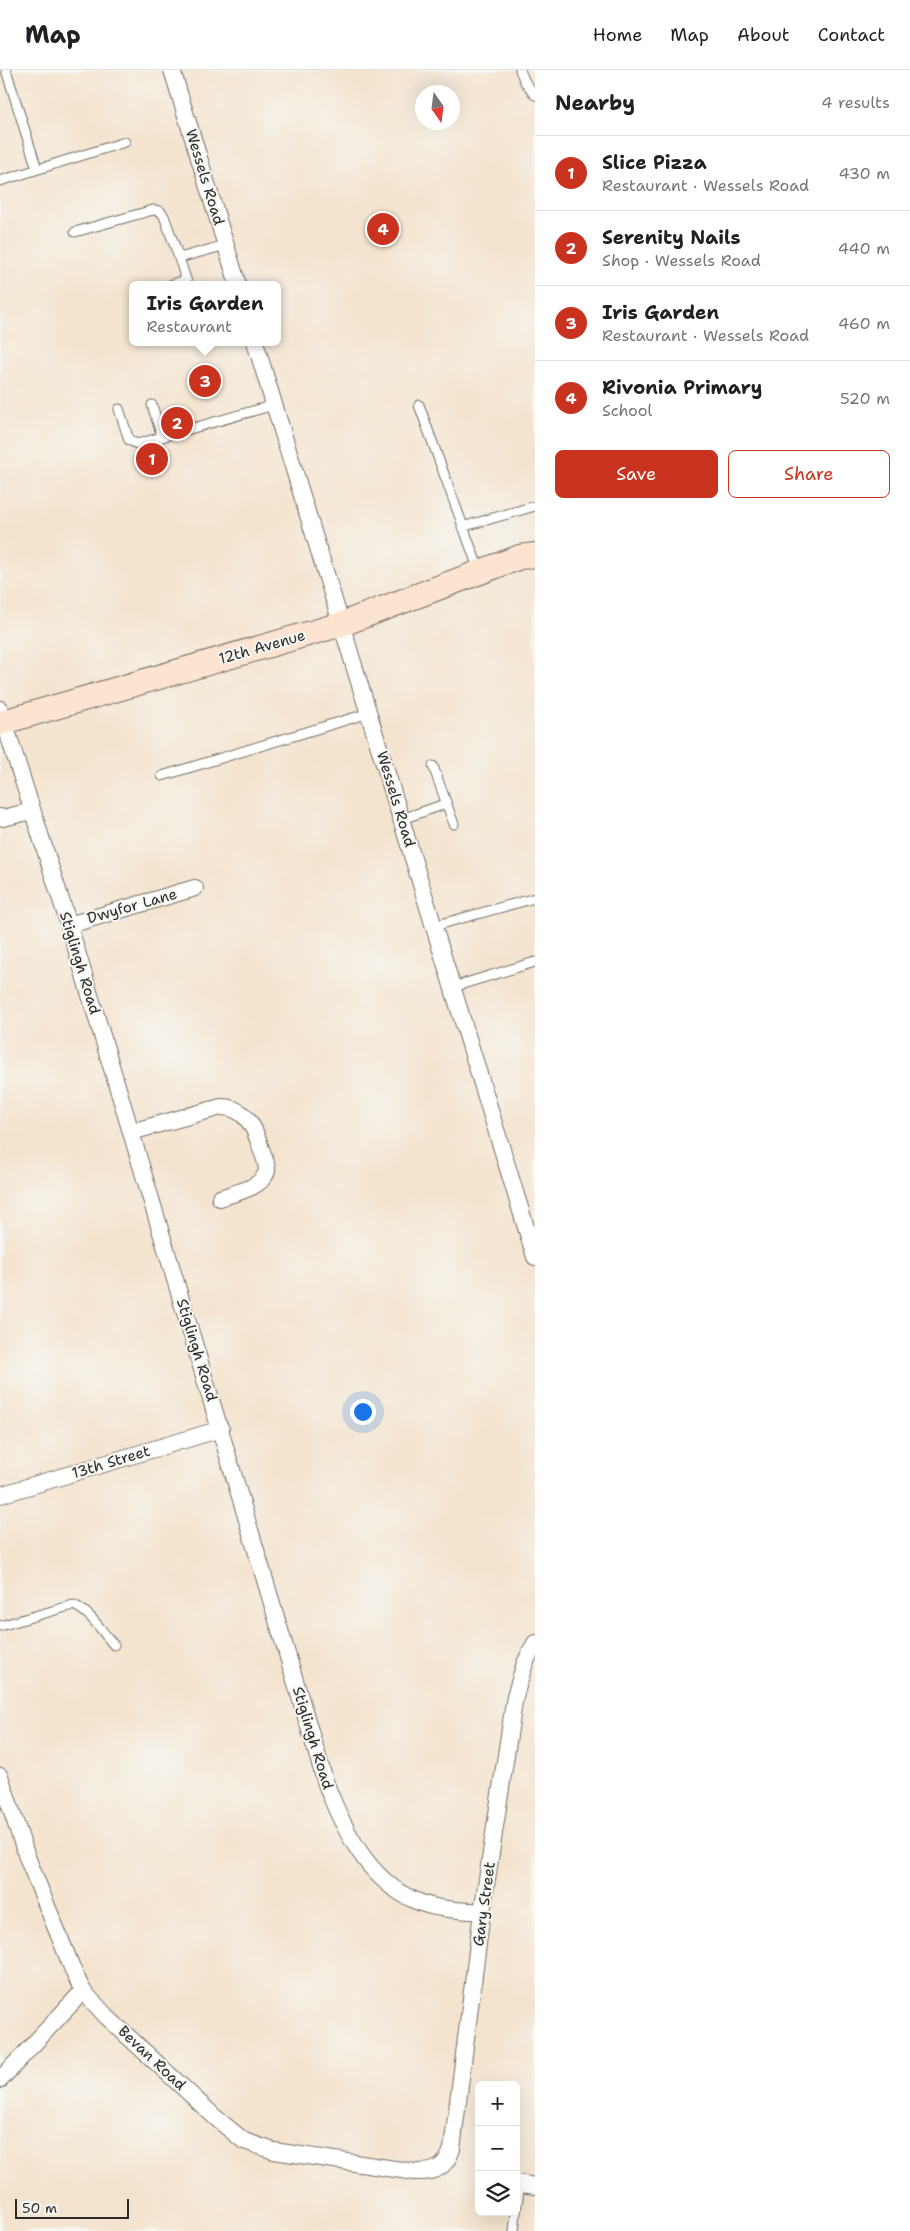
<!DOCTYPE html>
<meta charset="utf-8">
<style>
body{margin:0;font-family:"Shantell Sans",sans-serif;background:#f2f2f2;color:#202124}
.controls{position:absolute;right:15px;bottom:15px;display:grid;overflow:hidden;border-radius:8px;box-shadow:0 5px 20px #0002}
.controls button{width:45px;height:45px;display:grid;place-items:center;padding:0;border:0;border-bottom:1px solid #e0e0e0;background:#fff;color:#202124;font:25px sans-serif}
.compass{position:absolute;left:415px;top:15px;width:45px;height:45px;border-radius:50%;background:#fff;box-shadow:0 5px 20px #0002;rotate:166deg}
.scale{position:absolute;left:15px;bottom:12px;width:114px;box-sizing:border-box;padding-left:5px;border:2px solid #2b2b2b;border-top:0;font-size:14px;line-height:18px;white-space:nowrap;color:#2b2b2b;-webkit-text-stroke:4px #f6f6f2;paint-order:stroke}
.you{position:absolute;left:362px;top:1341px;width:18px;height:18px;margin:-12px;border:4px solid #fff;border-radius:50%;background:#1a73e8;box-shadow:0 0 0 8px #1a73e833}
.badge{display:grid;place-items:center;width:32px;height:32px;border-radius:50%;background:#c8321e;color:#fff;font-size:16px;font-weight:700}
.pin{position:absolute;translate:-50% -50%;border:2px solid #fff;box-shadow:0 1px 5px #0006}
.popup{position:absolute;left:129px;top:211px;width:152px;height:65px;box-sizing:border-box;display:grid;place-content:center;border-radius:8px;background:#fff;filter:drop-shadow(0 1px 4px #0005);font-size:16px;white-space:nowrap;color:#757577}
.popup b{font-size:19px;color:#202124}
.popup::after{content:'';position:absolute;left:50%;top:100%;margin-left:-10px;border:10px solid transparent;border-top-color:#fff}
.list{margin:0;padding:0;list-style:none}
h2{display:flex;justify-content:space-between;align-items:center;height:65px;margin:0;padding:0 20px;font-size:21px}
h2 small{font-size:16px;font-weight:400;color:#757577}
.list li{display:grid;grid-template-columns:32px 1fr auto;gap:15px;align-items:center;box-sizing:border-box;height:75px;padding:0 20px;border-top:1px solid #e0e0e0}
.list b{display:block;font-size:19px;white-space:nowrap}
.list p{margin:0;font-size:16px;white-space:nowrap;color:#757577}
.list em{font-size:16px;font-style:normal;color:#757577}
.actions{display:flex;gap:10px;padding:15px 20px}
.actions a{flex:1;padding:11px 0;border:1px solid #c8321e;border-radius:8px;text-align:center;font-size:18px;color:#c8321e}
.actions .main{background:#c8321e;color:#fff}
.icon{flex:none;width:28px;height:28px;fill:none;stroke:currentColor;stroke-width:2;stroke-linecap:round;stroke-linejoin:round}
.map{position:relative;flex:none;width:535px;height:2161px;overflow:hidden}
header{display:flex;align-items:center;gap:30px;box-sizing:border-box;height:70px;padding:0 25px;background:#fff;border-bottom:1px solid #e0e0e0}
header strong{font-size:24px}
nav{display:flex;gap:28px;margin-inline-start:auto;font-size:18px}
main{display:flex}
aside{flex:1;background:#fff}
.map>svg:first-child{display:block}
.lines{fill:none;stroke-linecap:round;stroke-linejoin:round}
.service-casing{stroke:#716c64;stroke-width:11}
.minor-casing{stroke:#716c64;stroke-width:18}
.secondary-casing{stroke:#716c64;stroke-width:26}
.service{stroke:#fff;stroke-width:9}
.minor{stroke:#fff;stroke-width:16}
.secondary{stroke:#fde4d1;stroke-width:24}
.labels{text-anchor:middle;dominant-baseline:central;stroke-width:4;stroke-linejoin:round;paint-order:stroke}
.street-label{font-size:15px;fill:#2b2b2b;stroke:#f6f6f2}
</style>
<header>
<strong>Map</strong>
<nav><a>Home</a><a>Map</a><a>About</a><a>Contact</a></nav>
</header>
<main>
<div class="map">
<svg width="535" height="2161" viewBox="0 0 535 2161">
<rect width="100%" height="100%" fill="#f6f6f2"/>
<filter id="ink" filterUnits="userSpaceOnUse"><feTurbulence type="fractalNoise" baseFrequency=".02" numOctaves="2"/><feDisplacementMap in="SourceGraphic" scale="10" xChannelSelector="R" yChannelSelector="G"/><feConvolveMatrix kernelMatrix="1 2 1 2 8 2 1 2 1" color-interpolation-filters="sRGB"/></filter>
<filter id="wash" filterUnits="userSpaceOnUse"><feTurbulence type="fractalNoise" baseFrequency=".0096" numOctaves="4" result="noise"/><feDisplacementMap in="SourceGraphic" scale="20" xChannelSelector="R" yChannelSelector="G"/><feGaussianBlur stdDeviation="1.12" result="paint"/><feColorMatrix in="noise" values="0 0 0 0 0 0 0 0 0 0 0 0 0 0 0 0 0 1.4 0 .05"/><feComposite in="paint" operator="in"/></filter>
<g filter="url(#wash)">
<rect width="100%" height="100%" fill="#f4e4cf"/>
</g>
<g filter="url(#ink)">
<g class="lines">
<g class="service-casing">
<g id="service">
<path d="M6 0 37 99"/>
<path d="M520 0 525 12 535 25"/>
<path d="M0 111 125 72"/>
<path d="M75 162 153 140 160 141 164 146 179 188"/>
<path d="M170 215 186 210"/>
<path d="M188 215 179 188 226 175"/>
<path d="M152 335 162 367"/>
<path d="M419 335 480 503"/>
<path d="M119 339 129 370 137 374 274 335"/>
<path d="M462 457 535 436"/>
<path d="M433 696 454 754"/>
<path d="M162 706 369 643"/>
<path d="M402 749 445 734"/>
<path d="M434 856 535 828"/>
<path d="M453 917 535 892"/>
<path d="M0 1556 73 1535C90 1541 102 1562 114 1575"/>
<path d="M516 2141 520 2114"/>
<path d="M514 2161 516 2142"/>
</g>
</g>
<g class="minor-casing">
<g id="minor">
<path d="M172 0 238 215"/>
<path d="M255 272 535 1187"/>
<path d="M0 639 69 855 326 1714C343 1758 368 1810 414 1830 435 1840 460 1840 482 1842"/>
<path d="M0 747 3 748 32 741"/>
<path d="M69 855 195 818"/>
<path d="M131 1062 221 1037C246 1037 255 1058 261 1079 264 1086 267 1094 267 1101 261 1119 236 1122 220 1128"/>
<path d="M0 1425 221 1359"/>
<path d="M0 1706 27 1787 75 1905 83 1921 107 1947 216 2048 244 2071 274 2081 415 2102C434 2103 446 2098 452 2079L482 1842 515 1626 525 1593 535 1573"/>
<path d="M0 2010 83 1921"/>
<path d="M516 2113 535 2116"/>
</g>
</g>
<g class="secondary-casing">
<path id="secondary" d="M0 653 342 554 520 487 535 485"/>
</g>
<use href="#service" class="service"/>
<use href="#minor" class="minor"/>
<use href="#secondary" class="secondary"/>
</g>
</g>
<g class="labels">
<g class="street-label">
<text transform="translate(205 107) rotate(73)">Wessels Road</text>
<text transform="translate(262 577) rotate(-16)">12th Avenue</text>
<text transform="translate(396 729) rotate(73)">Wessels Road</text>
<text transform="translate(132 836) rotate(-16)">Dwyfor Lane</text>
<text transform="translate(80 893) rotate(73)">Stiglingh Road</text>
<text transform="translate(197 1280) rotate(73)">Stiglingh Road</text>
<text transform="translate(111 1392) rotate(-17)">13th Street</text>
<text transform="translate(313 1668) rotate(73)">Stiglingh Road</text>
<text transform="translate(484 1834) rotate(-82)">Gary Street</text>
<text transform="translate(152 1988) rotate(43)">Bevan Road</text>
</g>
</g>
</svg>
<div class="controls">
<button>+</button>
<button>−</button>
<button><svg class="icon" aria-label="layers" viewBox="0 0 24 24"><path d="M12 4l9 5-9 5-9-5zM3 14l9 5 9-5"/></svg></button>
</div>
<svg class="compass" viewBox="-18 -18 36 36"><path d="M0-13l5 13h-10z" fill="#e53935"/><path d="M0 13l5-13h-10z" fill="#757577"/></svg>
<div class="scale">50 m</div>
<div class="you"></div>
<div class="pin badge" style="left:152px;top:389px">1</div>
<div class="pin badge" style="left:177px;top:353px">2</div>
<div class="pin badge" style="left:205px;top:311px">3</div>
<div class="popup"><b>Iris Garden</b>Restaurant</div>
<div class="pin badge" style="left:383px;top:159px">4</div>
</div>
<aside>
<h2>Nearby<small>4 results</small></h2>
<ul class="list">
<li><span class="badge">1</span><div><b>Slice Pizza</b><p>Restaurant · Wessels Road</p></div><em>430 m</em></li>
<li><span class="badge">2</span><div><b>Serenity Nails</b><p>Shop · Wessels Road</p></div><em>440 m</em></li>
<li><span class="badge">3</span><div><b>Iris Garden</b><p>Restaurant · Wessels Road</p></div><em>460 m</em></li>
<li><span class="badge">4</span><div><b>Rivonia Primary</b><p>School</p></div><em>520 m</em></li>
</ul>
<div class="actions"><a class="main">Save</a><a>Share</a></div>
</aside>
</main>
